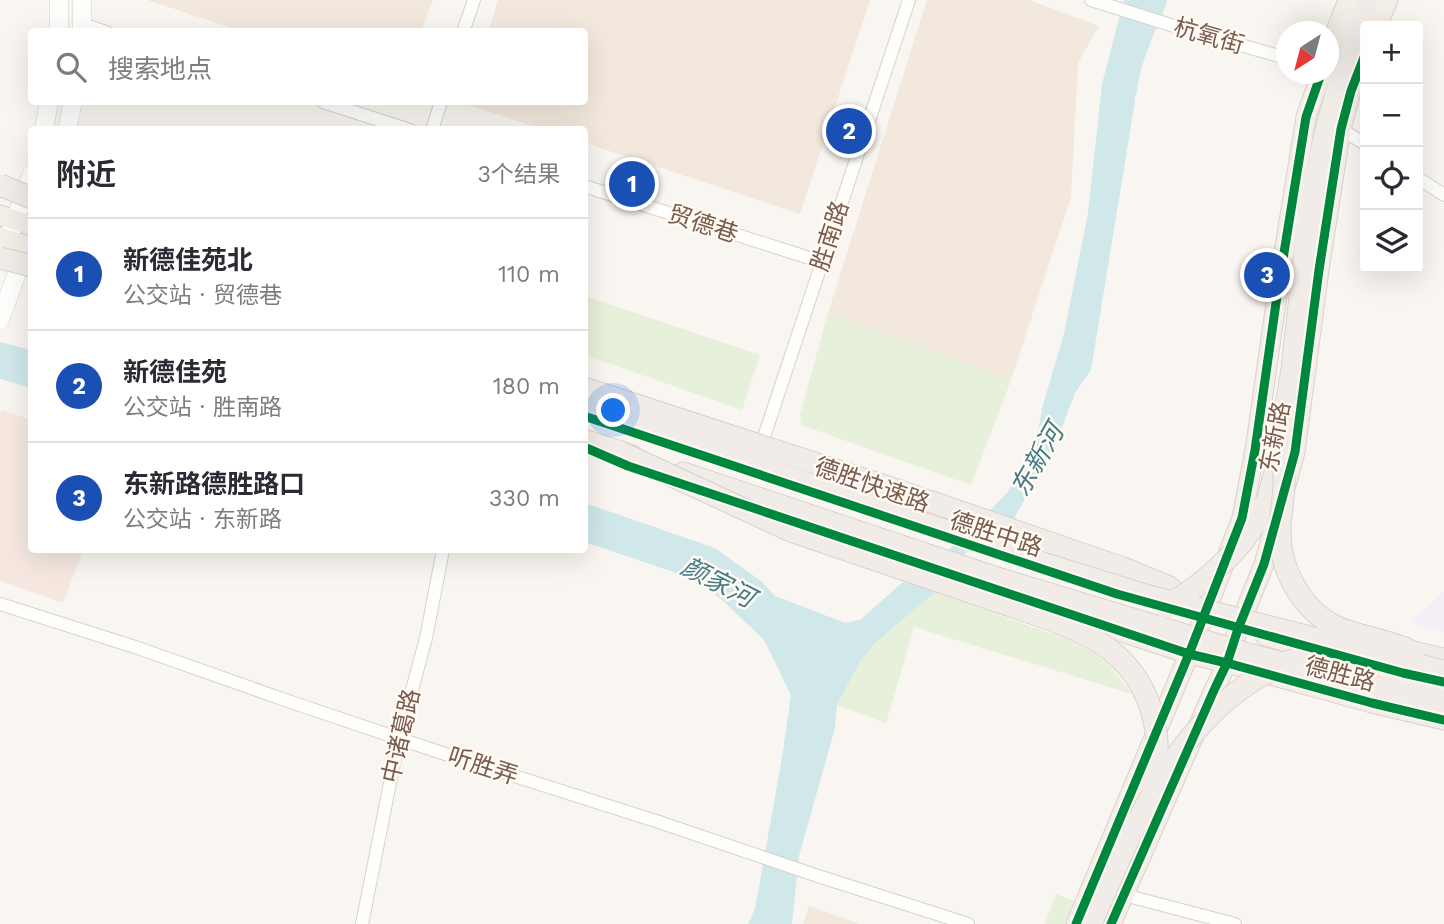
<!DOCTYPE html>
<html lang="zh">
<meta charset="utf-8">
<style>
body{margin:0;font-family:"Work Sans","Noto Sans SC",sans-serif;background:#f2f2f3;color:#2b2b33}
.controls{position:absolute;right:21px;top:21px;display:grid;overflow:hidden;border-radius:7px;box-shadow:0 7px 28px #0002}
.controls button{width:63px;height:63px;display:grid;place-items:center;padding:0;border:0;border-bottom:2px solid #e1e1e2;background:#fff;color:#2b2b33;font:35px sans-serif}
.compass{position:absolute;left:1276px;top:21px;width:63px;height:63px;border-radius:50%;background:#fff;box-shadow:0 7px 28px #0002;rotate:216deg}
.you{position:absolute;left:614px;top:411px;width:24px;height:24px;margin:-18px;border:5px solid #fff;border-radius:50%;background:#1a73e8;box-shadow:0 0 0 10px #1a73e833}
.badge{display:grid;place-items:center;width:46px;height:46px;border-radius:50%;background:#b45309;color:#fff;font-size:23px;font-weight:700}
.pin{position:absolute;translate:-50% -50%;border:4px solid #fff;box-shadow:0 2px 7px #0006}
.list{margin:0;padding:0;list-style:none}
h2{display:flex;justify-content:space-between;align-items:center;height:91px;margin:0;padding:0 28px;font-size:30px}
h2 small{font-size:23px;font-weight:400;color:#7c7c81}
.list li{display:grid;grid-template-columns:46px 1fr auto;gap:21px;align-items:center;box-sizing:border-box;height:112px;padding:0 28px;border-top:2px solid #e1e1e2}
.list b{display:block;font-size:26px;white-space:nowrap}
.list p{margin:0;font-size:23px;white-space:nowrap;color:#7c7c81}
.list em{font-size:23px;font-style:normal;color:#7c7c81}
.icon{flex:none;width:38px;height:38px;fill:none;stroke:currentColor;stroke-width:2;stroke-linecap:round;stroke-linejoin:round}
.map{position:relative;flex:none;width:1444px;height:924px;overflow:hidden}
.search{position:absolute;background:#fff;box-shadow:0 7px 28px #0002;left:28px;top:28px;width:560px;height:77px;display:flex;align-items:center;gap:18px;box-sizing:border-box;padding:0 24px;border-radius:7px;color:#7c7c81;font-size:26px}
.panel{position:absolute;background:#fff;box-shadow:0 7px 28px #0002;left:28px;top:126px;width:560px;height:427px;border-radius:7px}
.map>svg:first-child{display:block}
.residential{fill:#f2e8de}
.commercial{fill:#f6e8e1}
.education{fill:#f6eef6}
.green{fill:#e7f0db}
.water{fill:#d0e8ea}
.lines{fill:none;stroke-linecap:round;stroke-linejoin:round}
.canal{stroke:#d0e8ea;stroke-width:14}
.minor-casing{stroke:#d7d1cb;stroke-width:14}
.secondary-casing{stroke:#d9d2cb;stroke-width:19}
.primary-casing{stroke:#dad1cc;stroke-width:21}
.trunk-casing{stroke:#dad1cc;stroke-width:23}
.minor{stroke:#fefefd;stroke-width:12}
.secondary{stroke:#fefefd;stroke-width:18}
.primary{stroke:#f3eee8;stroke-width:19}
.trunk{stroke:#f2ece8;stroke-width:21}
.trunk-bridge-casing{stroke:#dad1cc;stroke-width:23;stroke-linecap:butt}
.trunk-bridge{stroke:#f2ece8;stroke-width:21}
.cycleway-casing{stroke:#fffaf3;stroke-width:13}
.cycleway{stroke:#00873e;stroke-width:9}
.labels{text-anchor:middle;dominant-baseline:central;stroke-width:5;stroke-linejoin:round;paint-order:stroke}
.street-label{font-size:24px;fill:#7a5c4d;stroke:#fffaf3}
.water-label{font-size:26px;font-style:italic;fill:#437c86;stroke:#fffaf3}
</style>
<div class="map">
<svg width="1444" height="924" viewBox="0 0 1444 924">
<rect width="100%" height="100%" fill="#f9f5f0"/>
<g class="residential">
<path d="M147 0H433L421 31 244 32Z"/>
<path d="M498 0H870L800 214 585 143 584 130 543 129 468 105 469 102H584V32L489 31Z"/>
<path d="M927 0H1029L1099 26 1078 63 1071 197 1011 380 828 313Z"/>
<path d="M809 906 860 924H803Z"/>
</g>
<path class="commercial" d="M2 410 31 420 32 550H83L63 603 0 581V414Z"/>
<path class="education" d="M1444 592V633L1410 622Z"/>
<g class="green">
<path d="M585 296 760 355 742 410 585 355Z"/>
<path d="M828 313 1011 380 971 485 801 425 800 415Z"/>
<path d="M935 592 1072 641 1094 653 1111 667 1132 694 914 627 886 723 837 705 861 660 874 644Z"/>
<path d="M1056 894 1076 902 1066 924H1045Z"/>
</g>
<g class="water">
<path d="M1124 0H1153L1131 62 1135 101 1091 370 1075 393 1055 445 1012 522 988 512 1006 494 1035 451 1042 408 1064 334 1088 213 1102 84Z"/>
<path d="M0 342 31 350V388L0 379Z"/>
<path d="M585 503 715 548 761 581 775 596 845 623 860 620 903 582 935 592 874 644 861 660 837 705 835 728 799 856 792 924H748L755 909 782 758 791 695 764 640 721 599 697 580 585 542Z"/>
</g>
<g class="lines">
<g class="canal">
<path d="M1130 91C1133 60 1149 29 1160 0"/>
<path d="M903 598 996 518"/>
</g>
<g class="minor-casing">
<g id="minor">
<path d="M1091 0 1174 26 1286 58"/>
<path d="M82 24 106 32"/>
<path d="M463 32 474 0"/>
<path d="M323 102 410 130"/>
<path d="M1341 129 1365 144"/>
<path d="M432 130 441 102"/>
<path d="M1418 178 1444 195"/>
<path d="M584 186 822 262"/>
<path d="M760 449 909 0"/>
<path d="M0 604 135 647 288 701 442 753 659 822 818 876 968 924"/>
<path d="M1124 895 1235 924"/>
<path d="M362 924 399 738 426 638 443 550"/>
</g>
</g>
<g class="secondary-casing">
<g id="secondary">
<path d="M82 0V32"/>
<path d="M59 32V0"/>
<path d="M44 130 49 102"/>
<path d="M67 130 73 102"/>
<path d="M3 252 32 174"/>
<path d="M0 320 25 251"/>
</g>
</g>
<g class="primary-casing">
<g id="primary">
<path d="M1377 26 1388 0"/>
<path d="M1328 51 1348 0"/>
<path d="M0 215 32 226"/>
<path d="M0 237 32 247"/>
<path d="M1286 485 1295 452 1319 270 1341 129 1351 91 1365 55"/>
<path d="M1021 599 1189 654 1227 663 1372 703 1444 720"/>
<path d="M1265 636 1403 673 1444 682"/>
<path d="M1076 924 1189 654 1242 518 1255 450 1277 296 1306 117 1321 74"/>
<path d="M1111 924 1215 688 1227 663 1238 629 1264 564 1277 517"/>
</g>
</g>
<g class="trunk-casing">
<g id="trunk">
<path d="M584 440 632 456"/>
<path d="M683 473 994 577"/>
<path d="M900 491 1123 568 1169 587 1193 609"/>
<path d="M791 531 1014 607"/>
<path d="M1245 539 1260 516 1268 498 1275 472 1292 369 1309 215 1324 137 1344 64 1369 0"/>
<path d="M1413 652 1444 659"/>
<path d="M1353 682 1444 702"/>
</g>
</g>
<use href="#minor" class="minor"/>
<use href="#secondary" class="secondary"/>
<use href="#primary" class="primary"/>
<use href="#trunk" class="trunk"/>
<g class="trunk-bridge-casing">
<g id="trunk-bridge">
<path d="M0 185 32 198"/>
<path d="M0 258 32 266"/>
<path d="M584 388 900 491"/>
<path d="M584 407 1023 557 1149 596 1444 671"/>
<path d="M1280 445C1281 456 1283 467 1284 477 1285 495 1280 513 1280 530 1279 568 1301 610 1337 627 1361 638 1389 639 1413 652"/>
<path d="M616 450 791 531"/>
<path d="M994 577 1245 653 1353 682"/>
<path d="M1014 607C1043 617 1074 627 1100 643 1148 673 1168 733 1151 786"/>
<path d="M1165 607C1196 589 1222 567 1245 539"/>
<path d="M1091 924C1130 835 1172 726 1261 676 1270 671 1280 664 1289 661 1308 655 1328 655 1348 654"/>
</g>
</g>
<use href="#trunk-bridge" class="trunk-bridge"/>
<g class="cycleway-casing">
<g id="cycleway">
<path d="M584 416 1117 594 1403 673 1444 682"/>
<path d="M584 447 628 466 1189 654 1227 663 1372 703 1444 720"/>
<path d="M1076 924 1189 654 1242 518 1255 450 1277 296 1306 117 1321 74"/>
<path d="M1111 924 1215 688 1227 663 1238 629 1264 564 1295 452 1319 270 1341 129 1351 91 1365 55"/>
</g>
</g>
<use href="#cycleway" class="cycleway"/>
</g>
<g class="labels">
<g class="street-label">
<text transform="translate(1209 36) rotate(16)">杭氧街</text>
<text transform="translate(703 224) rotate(18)">贸德巷</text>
<text transform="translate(830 236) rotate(-72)">胜南路</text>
<text transform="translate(1275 437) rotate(-79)">东新路</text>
<text transform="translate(872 485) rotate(19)">德胜快速路</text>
<text transform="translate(996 534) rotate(18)">德胜中路</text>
<text transform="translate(1340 674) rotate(15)">德胜路</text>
<text transform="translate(401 736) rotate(-77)">中诸葛路</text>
<text transform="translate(483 766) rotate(18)">听胜弄</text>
</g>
<g class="water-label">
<text transform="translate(1037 460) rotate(-60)">东新河</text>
<text transform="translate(718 582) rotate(27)">颜家河</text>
</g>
</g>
</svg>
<div class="controls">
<button>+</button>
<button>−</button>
<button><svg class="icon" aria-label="locate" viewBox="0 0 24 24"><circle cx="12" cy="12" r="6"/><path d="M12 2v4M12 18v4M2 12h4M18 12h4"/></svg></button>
<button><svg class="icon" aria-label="layers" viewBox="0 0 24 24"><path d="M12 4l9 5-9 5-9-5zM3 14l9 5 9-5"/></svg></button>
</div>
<svg class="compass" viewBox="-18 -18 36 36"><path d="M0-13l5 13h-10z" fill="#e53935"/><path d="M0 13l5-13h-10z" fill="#7c7c81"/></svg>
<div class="you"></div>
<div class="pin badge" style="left:632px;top:184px;background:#1a4fb4">1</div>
<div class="pin badge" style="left:849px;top:131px;background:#1a4fb4">2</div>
<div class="pin badge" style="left:1267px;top:275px;background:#1a4fb4">3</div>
<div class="search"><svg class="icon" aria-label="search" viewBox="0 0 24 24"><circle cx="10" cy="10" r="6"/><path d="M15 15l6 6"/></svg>搜索地点</div>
<section class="panel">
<h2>附近<small>3个结果</small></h2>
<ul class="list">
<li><span class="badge" style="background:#1a4fb4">1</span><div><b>新德佳苑北</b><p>公交站 · 贸德巷</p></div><em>110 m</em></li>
<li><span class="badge" style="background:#1a4fb4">2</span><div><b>新德佳苑</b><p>公交站 · 胜南路</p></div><em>180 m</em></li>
<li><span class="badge" style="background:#1a4fb4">3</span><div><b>东新路德胜路口</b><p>公交站 · 东新路</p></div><em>330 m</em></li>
</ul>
</section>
</div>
